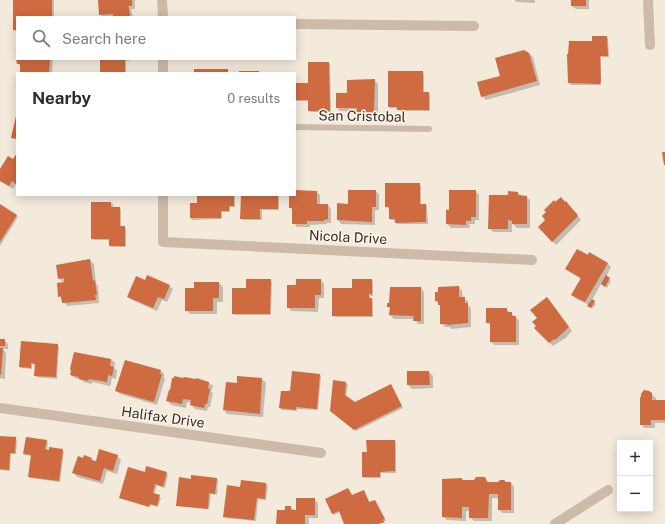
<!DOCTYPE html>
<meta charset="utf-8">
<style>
body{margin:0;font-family:"Public Sans",sans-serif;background:#f2f2f3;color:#2b2b33}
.controls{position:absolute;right:12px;bottom:12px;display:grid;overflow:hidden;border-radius:0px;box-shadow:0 2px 10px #0003}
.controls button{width:36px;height:36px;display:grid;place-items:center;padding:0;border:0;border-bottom:1px solid #e1e1e2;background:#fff;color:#2b2b33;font:20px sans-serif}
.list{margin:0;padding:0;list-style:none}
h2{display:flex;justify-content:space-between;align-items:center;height:52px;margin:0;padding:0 16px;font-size:17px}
h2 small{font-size:13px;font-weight:400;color:#7c7c81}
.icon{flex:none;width:22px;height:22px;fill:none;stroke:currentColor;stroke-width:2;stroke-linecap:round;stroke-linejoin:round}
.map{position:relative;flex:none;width:665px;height:524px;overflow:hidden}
.search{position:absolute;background:#fff;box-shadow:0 2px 10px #0003;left:16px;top:16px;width:280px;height:44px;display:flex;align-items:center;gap:10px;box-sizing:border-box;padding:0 14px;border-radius:0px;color:#7c7c81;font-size:15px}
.panel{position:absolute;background:#fff;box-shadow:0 2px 10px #0003;left:16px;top:72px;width:280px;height:124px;border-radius:0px}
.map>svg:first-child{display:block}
.shadow{fill:#0003}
.building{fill:#ce6b40}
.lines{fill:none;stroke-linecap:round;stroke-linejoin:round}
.lane{stroke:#cdbba7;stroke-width:6}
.street{stroke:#cdbba7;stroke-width:10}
.labels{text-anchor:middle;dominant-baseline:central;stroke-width:3;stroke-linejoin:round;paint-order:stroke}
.street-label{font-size:14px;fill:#392e28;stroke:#fbf4e9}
</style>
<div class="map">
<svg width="665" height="524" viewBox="0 0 665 524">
<rect width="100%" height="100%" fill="#f4eadc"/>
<g class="shadow">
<path d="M14 0H54V17H17V31H16L14 30Z"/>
<path d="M100 0H135V9H131L133 17H103L100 14Z"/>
<path d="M514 0H535V3L517 2Z"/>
<path d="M572 0H589V9H576L572 6Z"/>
<path d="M607 37 608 39 609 57H601V85H571L569 83 593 42Z"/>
<path d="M529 53 533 57 540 85 486 100 482 96 501 77Z"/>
<path d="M17 59H53L52 73H21V67L18 63Z"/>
<path d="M93 59H129V61H126V73H101V60H94Z"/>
<path d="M329 63 330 65 331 112H310L309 110V101H295V84H309Z"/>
<path d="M423 72 424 74V93H429L430 95V111H400L398 108H390L389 106Z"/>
<path d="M374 80 378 84V116L361 115 358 112 340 111 337 108 348 94Z"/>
<path d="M17 155V185L16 184 13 189 0 181V171L14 161Z"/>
<path d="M419 184 421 186V205H426L427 206 428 224H397L396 220H391L390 219V209L386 207Z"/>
<path d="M295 191 316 192 320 195V205H328L331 209V223H327V224L310 225V227H297L294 223 293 211 290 207V195H295Z"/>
<path d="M375 191 379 194V210H375V225L341 224 338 220 349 205Z"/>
<path d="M475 191 479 195V220H475V224H469L470 228H451L447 224V211H450Z"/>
<path d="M518 193 522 196 526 197 530 200V228H517L512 223V232H493L489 228 509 196Z"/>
<path d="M198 195H235V207H230V212H222V219L192 220 191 218 198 204Z"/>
<path d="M241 195H279V210H262V220H243L241 218Z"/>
<path d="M561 198 578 214 577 215 581 220 556 245 539 227 547 220 555 203Z"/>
<path d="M92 203H111L113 204V208H120L121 210V227H125L126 229V247H111L110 245V240H94L92 238Z"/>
<path d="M0 206 18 217 0 246Z"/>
<path d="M588 256 607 263 611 267 606 277 611 281 607 288 601 284 592 300 596 304 592 309 589 305 576 299 573 295 582 280 566 269Z"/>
<path d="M90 260 94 264 96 284 98 285 99 303 67 306 59 296 64 283 59 278Z"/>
<path d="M270 280 272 282 271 315H235L233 313 247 289Z"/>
<path d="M321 280 324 284V298H319L318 312 291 311 288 307 297 286Z"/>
<path d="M372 280 373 282V296H370V299L373 301V317H335L333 315 353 289Z"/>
<path d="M145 281 169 286 173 289 167 302 162 300 157 311 132 300 128 297Z"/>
<path d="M195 283H219L223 287V302H217V314H190L186 310 195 289Z"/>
<path d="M459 287 462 291 463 298 468 301V305L471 308V327L451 329 450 327H445L441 323V307L436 301Z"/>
<path d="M421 288 424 292V324H418L415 319H394L390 315 391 309 388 307Z"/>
<path d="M551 302 572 331 567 336V337L553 346 535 328Z"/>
<path d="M506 309 519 320V345H494L491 341V326L487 322Z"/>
<path d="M0 340H4L8 344V349H3L6 353 5 379 0 378Z"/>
<path d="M57 345 59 347 57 379 37 377 35 375 36 365 32 364V369L22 368 20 367Z"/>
<path d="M74 353 111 359 115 363 114 368 117 371 116 379 112 378 110 386 92 382V384L84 382 81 380 75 378 71 375Z"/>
<path d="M161 371 164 374V378L165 379 157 405 120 394 116 391Z"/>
<path d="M429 372 433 376V388L412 389 408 385Z"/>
<path d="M319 374 321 376 318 410 297 409V411L282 410 280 408 291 392Z"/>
<path d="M184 379 209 383 213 386 211 392 213 393 210 407H208L207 411 195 409 191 405 192 403 187 402 186 408 171 405 168 401Z"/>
<path d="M262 379 266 383 263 417 227 414 224 410 238 384Z"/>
<path d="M346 383 348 384 346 397 355 404 391 386 403 408 356 431 332 412Z"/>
<path d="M649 392 656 398V401H665V423H655V428H644L641 424Z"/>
<path d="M0 437 15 438 17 440 16 454H11L10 471 0 470Z"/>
<path d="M46 441 48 442 47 451 63 450 64 452 60 482 30 478 29 476 31 456 26 455 24 454Z"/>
<path d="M394 441 396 442V473H381V478H365L363 477 368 453Z"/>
<path d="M117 456 121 460 117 474 107 471 103 484 77 477 74 473 84 459H92L96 463Z"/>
<path d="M147 467 168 475 165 488 157 485 154 495 161 498 158 507 151 505V506L120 497 145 473Z"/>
<path d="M485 478 489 483H511L514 487V513H502L499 509V498H492V521H474L470 517V511H466V521L447 520 443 516V480L462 479 464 481H474Z"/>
<path d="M217 479 218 480 217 495 211 494 209 509 178 505 192 480Z"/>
<path d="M242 481 266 484 268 485 266 500 258 499 256 521 226 518 224 516 241 488Z"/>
<path d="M348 489 352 496 365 493 370 503H376L386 521H384L385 523 345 524 340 512 334 515 333 514Z"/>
<path d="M314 499 318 503V518H309V524H277L286 511 290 507 297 511Z"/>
</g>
<g class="building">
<path d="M13 0H52V17H17V30H13Z"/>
<path d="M98 0H132V6H128V7H129L130 17H113V14L99 15Z"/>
<rect x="571" y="0" width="15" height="6"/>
<path d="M592 36H607L608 56H600L601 81 600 84 568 83 567 54H568L569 41H592Z"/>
<path d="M524 50 529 53 537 81 481 97 477 82 500 76 495 58Z"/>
<path d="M16 59H50L49 72 20 73V64H17Z"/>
<rect x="100" y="59" width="25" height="14"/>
<path d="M308 62H329L330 111H308V100H295V83H308Z"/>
<rect x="194" y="69" width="34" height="4"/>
<rect x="239" y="71" width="20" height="2"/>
<path d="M388 71H423V92H429V110H397V107H388Z"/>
<path d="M375 79 374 112H357V108H336V93H347V80Z"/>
<path d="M16 116H17V139L11 138Z"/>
<path d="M662 152H665V165H664Z"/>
<path d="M17 153V185L12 181 9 186 0 181V169L8 156 13 159Z"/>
<path d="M385 183H420V204H426V222L395 223V219H389V207H385Z"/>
<path d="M295 190 317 191V204H328V219L324 220V221H308L307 220V224H292V208H289V195H295Z"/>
<path d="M348 190H376V207H372V222L337 220V203L348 204Z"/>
<path d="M449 190H476V217H471V221H466V225L446 224V210H449Z"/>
<path d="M508 191 518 192V195L527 196V224H512V221L508 220V229H488L489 195H508Z"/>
<path d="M197 195H234V206H229V211H221V218H190V203H197Z"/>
<path d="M241 195H278V209H260V219H240Z"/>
<path d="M561 197 565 202 566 201 578 216 552 242 538 227 545 220 542 216 546 212 544 210 554 200 555 202Z"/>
<path d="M91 202H111V207H120V226H125V246H109V239H91Z"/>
<path d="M0 204 17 215 0 242Z"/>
<path d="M577 249 588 255 589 252 608 263 585 302 571 295 581 278 565 269Z"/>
<path d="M90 259 93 281 95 280 97 295H95L96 300 62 303 61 296 58 297 57 283 64 282V278L58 279 56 265Z"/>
<path d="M147 275 170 285 164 299 158 297 153 308 127 297 136 276 145 280Z"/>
<path d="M606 275 610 278 605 287 601 284Z"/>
<path d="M246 279H271L270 314H232V288H246Z"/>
<path d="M296 279H321V295H315V308H287V285H296Z"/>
<path d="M352 279H372V294H369V298H372V316H332V288H352Z"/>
<path d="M194 282H219V298H213V311H185V288H194Z"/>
<path d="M459 286V297H465V303H468V323L447 325V324H440V305H438V301H435V292H438V287Z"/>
<path d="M390 287H421V321H413L414 316 389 315 390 307H387V303H389Z"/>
<path d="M547 297 569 327 555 340 554 339 549 343 534 328 536 326 532 322 537 318 530 310Z"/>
<path d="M592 299 595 301 591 308 587 306Z"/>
<path d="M486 308H507V312H512V316H516V342H490V323H486Z"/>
<rect x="0" y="339" width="5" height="7"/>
<path d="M21 341 58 344 56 377 34 376 35 364 31 363V368L19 367Z"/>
<path d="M0 348H3L1 375 0 374Z"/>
<path d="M74 352 111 359 110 366 114 367 112 376 108 375 107 382 89 379 88 381 79 379V377L70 375 71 370 70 369Z"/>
<path d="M125 360 161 370 160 374H162L154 402 115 391Z"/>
<path d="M292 371 320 374 317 409 296 407V410L279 408 281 391H290Z"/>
<path d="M407 371H429L430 385H407Z"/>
<path d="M174 376 183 378 184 377 196 379V378L209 382 208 388 210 389 207 404H205L204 408 190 405 191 400 183 399 182 404 166 401 169 390H170L172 378H174Z"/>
<path d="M237 376 262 378 260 414 223 410 226 382 237 383Z"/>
<path d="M333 380 346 382 345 395 355 402 391 384 402 406 354 430 330 411Z"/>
<path d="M644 390 649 391 652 393V400H665V420H651V425H640V397H641V394Z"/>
<path d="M0 436 16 437 15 453H10L9 470 0 469Z"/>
<path d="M26 437 47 440 45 449 49 450V447L63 449 59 481 28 477 31 455 23 454Z"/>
<path d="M366 440H395V471L380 472V477H362V452H367Z"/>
<path d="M99 449 118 455 113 471 104 468 100 481 72 473 78 456 83 458 84 455 92 458 91 460 96 461Z"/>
<path d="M146 466 167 472 163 487 155 484 153 493 160 495 157 506 150 504 149 507 119 498 128 467 145 472Z"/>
<path d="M191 475 217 478 215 494 209 493 208 509 176 506 179 477 191 479Z"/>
<path d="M476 477H485L487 482H498L500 480H504L506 482H511V510H498V494H489L488 518H469V507H462V518L442 517V479L462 478V480H474Z"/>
<path d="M241 480 266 483 265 499 257 498 254 520 223 517 227 485 240 487Z"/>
<path d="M348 488 352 495 364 490 369 502 375 500 385 519 383 520 384 522 379 524H344L339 511 332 514 325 499Z"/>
<path d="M296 498H315V515H305V524H276L277 510H285V506H291V510H296Z"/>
</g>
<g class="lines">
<path class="lane" d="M295 127 429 129"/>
<g class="street">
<path d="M162 0 163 17"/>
<path d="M648 0 650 45"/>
<path d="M295 24 474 26"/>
<path d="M163 59V73"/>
<path d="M163 195V242L532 260"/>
<path d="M0 408 321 453"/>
<path d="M555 524 608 490"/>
</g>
</g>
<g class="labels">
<g class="street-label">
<text transform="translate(362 116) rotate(1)">San Cristobal</text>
<text transform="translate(348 237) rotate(3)">Nicola Drive</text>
<text transform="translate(163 417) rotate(8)">Halifax Drive</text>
</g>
</g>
</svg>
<div class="controls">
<button>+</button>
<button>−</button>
</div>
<div class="search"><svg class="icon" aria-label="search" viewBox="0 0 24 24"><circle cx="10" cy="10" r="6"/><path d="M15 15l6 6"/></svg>Search here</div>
<section class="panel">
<h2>Nearby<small>0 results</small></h2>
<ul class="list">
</ul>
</section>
</div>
